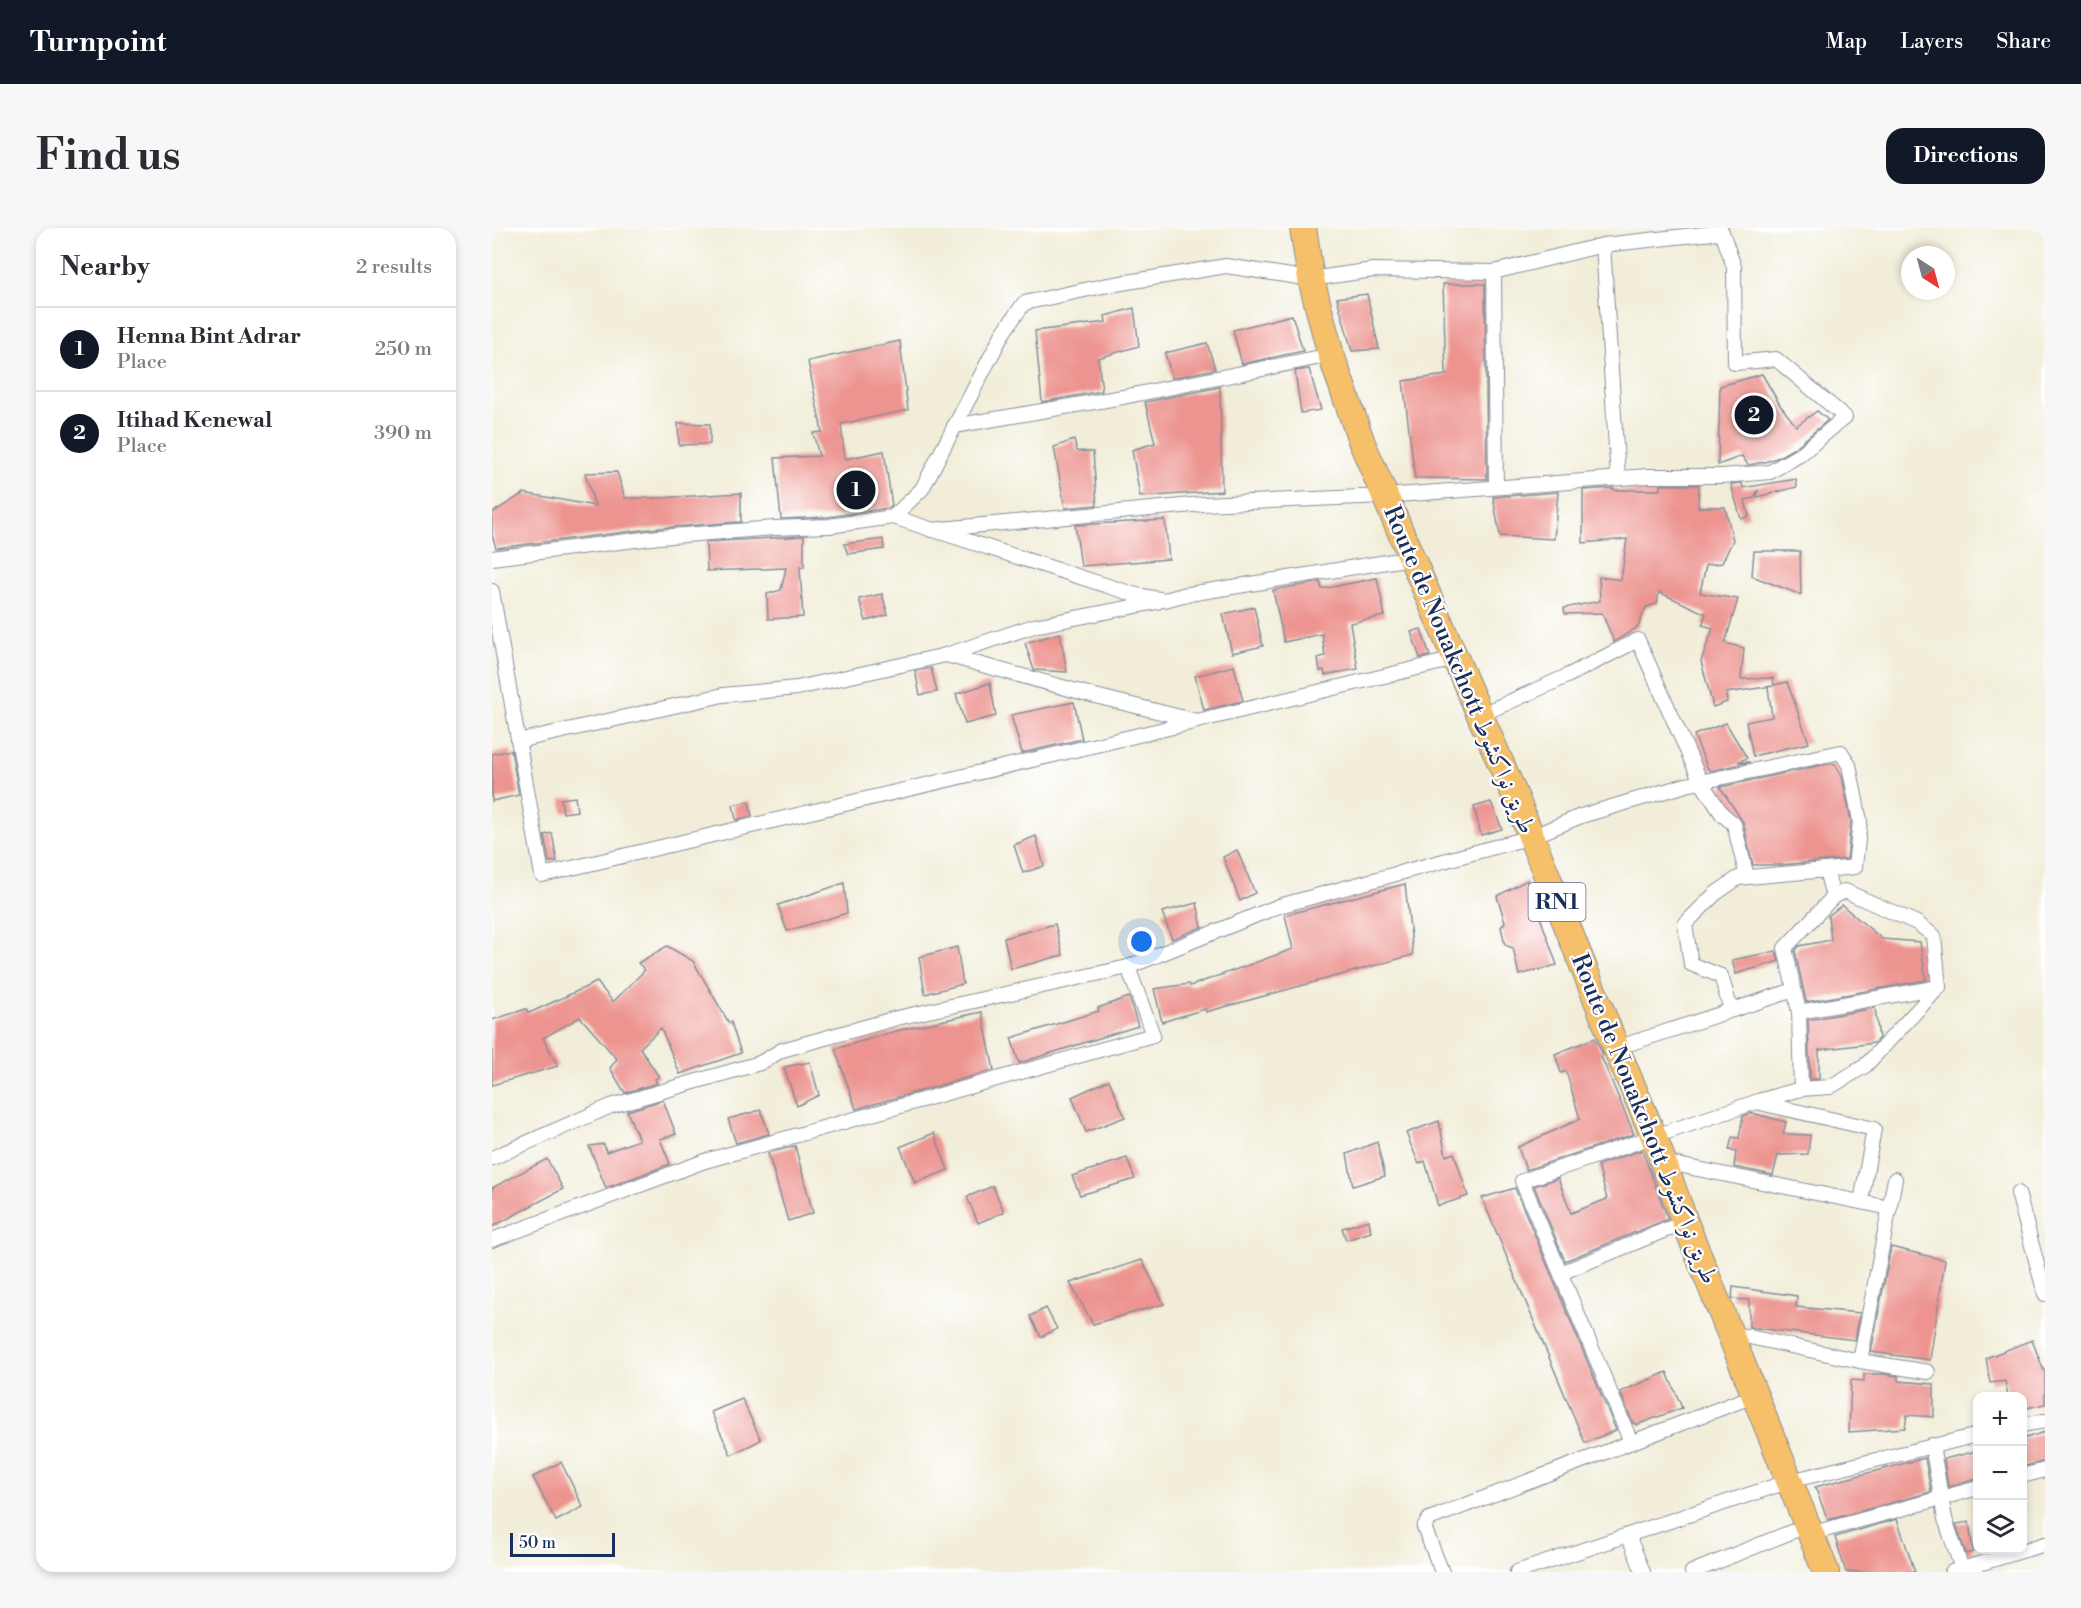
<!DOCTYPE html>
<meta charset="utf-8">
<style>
body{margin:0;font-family:"Libre Bodoni",Amiri,serif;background:#f7f7f7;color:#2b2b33}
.controls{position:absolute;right:18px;bottom:18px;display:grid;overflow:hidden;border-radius:12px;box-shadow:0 3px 9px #0003}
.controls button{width:54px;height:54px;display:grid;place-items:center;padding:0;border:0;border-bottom:2px solid #e1e1e2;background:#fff;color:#2b2b33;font:30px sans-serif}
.compass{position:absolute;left:1409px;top:18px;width:54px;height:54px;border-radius:50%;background:#fff;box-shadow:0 3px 9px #0003;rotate:144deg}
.scale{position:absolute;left:18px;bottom:15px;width:105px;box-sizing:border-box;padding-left:6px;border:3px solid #1b2f5e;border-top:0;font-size:16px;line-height:21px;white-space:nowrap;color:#1b2f5e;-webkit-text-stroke:4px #fff;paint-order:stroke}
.you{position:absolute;left:650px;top:714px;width:21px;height:21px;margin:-15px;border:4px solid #fff;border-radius:50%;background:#1a73e8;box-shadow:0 0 0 9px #1a73e833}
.badge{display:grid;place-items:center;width:39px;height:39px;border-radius:50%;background:#111827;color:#fff;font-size:20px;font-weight:700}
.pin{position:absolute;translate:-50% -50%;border:3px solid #fff;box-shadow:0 2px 6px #0006}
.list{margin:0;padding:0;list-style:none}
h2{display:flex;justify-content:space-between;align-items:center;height:78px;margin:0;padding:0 24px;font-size:26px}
h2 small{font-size:20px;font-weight:400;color:#7c7c81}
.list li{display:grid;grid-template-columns:39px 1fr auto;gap:18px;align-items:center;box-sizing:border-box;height:84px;padding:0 24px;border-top:2px solid #e1e1e2}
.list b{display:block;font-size:22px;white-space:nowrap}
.list p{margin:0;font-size:20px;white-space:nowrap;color:#7c7c81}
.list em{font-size:20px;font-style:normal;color:#7c7c81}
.icon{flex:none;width:33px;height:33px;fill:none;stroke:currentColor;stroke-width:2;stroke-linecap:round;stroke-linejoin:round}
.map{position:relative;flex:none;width:1553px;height:1344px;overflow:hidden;border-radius:18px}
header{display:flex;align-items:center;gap:36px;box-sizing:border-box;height:84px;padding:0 30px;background:#111827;color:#fff}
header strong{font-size:28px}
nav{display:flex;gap:33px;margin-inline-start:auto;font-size:21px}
.intro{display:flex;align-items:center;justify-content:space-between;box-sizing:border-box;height:144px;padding:0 36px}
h1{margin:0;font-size:42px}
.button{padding:15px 27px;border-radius:18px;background:#111827;color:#fff;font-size:21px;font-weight:700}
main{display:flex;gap:36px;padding:0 36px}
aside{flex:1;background:#fff;border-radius:18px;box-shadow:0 3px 9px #0003}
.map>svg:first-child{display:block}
.building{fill:#ed9490}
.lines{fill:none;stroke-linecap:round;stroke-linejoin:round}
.street-casing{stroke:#868e9b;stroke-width:16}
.highway-casing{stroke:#868e9b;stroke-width:28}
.street{stroke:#fff;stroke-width:14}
.highway{stroke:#f6c06b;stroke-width:26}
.labels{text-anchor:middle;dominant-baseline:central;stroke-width:4.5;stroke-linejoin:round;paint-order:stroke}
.shield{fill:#fff;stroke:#5f6d8e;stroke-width:1.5}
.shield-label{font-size:22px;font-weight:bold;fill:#1b2f5e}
.street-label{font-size:24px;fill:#1b2f5e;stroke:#fff}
</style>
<header>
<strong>Turnpoint</strong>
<nav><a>Map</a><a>Layers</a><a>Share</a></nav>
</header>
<div class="intro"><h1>Find us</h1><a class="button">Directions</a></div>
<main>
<aside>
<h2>Nearby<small>2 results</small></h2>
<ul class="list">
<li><span class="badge">1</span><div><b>Henna Bint Adrar</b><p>Place</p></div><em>250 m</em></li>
<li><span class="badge">2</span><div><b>Itihad Kenewal</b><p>Place</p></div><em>390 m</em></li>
</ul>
</aside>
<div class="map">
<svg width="1553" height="1344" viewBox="0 0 1553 1344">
<rect width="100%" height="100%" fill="#fff"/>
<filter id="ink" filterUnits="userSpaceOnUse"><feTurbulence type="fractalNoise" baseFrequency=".0167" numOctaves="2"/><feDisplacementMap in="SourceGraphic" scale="12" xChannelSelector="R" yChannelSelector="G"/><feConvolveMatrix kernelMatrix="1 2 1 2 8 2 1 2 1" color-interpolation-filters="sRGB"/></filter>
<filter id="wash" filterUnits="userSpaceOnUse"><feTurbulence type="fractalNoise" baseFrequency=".008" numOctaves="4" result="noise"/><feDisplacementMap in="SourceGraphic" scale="24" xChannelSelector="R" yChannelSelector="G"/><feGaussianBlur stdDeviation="1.35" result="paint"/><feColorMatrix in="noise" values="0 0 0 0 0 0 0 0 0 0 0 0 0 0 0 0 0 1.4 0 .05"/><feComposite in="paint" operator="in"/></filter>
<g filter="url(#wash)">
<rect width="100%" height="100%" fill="#f1edd8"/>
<g id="blocks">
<g class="building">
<path d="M951 56H993L995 251 923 250 911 153 954 147Z"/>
<path d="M875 66 887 121 860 123 845 70Z"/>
<path d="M642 80 647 118 606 130 610 163 550 174 543 103 614 94 613 88Z"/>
<path d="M800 87 811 123 750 136 741 102Z"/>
<path d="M408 113 416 182 349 196 353 231 392 223 400 278 397 280 336 289 289 291 283 230 327 228 321 205 330 204 316 133Z"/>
<path d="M715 115 723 141 680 150 673 125Z"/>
<path d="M817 141 829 182 809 185 803 143Z"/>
<path d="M1270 146 1288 177 1304 198 1325 183 1336 192 1304 219 1287 229 1273 234 1256 237 1250 228 1226 237 1228 158Z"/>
<path d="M728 159 730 263 648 269 640 222 663 215 653 174Z"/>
<path d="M186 195 218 196V216L187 217Z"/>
<path d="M582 212 585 223 601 224 605 277 573 280 562 219Z"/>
<path d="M125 244 133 270H167L249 265V294L166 300 4 320 0 307V285L32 265 103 278 93 245Z"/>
<path d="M1304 251 1305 259 1265 269 1266 262 1262 270 1253 272 1257 288 1249 291 1239 256 1250 255 1251 260Z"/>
<path d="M1168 257H1207L1206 279H1233L1241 312 1230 335 1214 337 1208 365 1246 371 1233 415 1252 420 1249 451 1281 450 1282 457 1295 454 1317 515 1261 528 1254 494 1280 489 1276 459 1281 458 1234 465 1235 474 1221 479 1209 433 1221 400 1210 397 1214 386 1167 364 1165 376 1154 379 1146 399 1122 414 1110 385 1073 386 1072 380 1108 373 1107 349 1129 352 1135 311 1091 315V262L1122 260V262H1168Z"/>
<path d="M1066 264 1062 311 1008 308 1001 269Z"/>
<path d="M673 292 677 331 589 338 583 297Z"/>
<path d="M312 308V339H308L311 389 276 391 275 366 289 362 294 340 215 343 214 314Z"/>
<path d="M391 311 392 321 356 326 352 316Z"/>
<path d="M1262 323H1308L1309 367 1260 348Z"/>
<path d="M885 350 893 388 858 395 866 441 833 447 832 442 828 443 826 430 833 428 830 406 792 414 781 362 828 354 830 361Z"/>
<path d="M390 366 396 387 374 393 367 371Z"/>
<path d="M762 379 771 418 740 425 731 386Z"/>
<path d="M929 401 938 428 928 430 919 404Z"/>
<path d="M568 405 575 444 542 442 533 415Z"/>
<path d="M742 438 751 473 712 482 703 448Z"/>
<path d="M439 440 445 464 428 467 423 443Z"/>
<path d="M498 455 504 488 473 496 464 466Z"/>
<path d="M582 474 590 511 530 525 519 487Z"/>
<path d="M1234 495 1255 530 1246 534H1258L1218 543 1215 539 1202 507Z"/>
<path d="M19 522 27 567 0 573V526Z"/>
<path d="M1335 536H1343L1350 548 1359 593 1355 631 1288 637H1261L1251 594 1228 559Z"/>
<path d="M83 569 85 583 71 585 69 571Z"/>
<path d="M257 573 260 588 244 592 241 577Z"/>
<path d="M999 574 1010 601 989 607 982 579Z"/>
<path d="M60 605 65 633 57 634 52 607Z"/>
<path d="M544 608 552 638 531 645 522 617Z"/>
<path d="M745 622 763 665 748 673 731 629Z"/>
<path d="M1035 652 1065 737 1027 747 1021 720 1013 717 1009 699 1013 694 1005 668Z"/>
<path d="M352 655 355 685 295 703 286 677Z"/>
<path d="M913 656 921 727 714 784 713 781 670 794 662 761 697 756 698 758 801 721 793 687Z"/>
<path d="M705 675 710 699 680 711 670 684Z"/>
<path d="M1350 677 1390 711 1428 714 1434 752 1314 774 1303 723 1307 718 1339 712 1336 688Z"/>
<path d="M563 696 571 727 519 741 512 710Z"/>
<path d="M175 718 201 733 237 795 239 794 249 825 188 846 169 800 148 820 167 849 163 851 165 855 133 865 118 840 125 831 88 789 51 810 66 838 0 857V792L34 781 37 785 105 754 121 774 153 742 146 735Z"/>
<path d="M465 719 471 756 433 766 427 729Z"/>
<path d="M1284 723 1287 733 1244 746 1240 732Z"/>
<path d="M637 769 646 798 527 835 519 810 607 783 606 780Z"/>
<path d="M1383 780 1387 810 1382 815 1327 822V851H1318L1316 792Z"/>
<path d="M490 784 502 842 364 881 343 821 408 802Z"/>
<path d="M1103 810 1111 827 1109 828 1142 906 1034 942 1026 919 1088 891 1074 843 1069 845 1063 826Z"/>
<path d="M318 834 327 867 305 878 292 839Z"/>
<path d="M617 852 633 889 594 904 580 869Z"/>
<path d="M171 872 184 906 168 911 178 936 114 960 97 918 112 916 114 924 147 912 135 883Z"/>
<path d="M269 882 277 906 244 915 236 891Z"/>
<path d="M1260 885 1294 894 1291 906 1318 907 1316 926 1286 927 1281 947 1242 939 1244 924 1237 922 1240 909 1247 910 1251 888Z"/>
<path d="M947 893 954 928 962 925 976 968 946 978 933 933 927 936 914 905Z"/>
<path d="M442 905 456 942 423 955 408 919Z"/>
<path d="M885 914 893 948 861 958 855 926Z"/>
<path d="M303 918 321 985 296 993 276 925Z"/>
<path d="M1150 922 1176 991 1073 1033 1042 958 1066 950 1079 985 1115 971 1106 937Z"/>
<path d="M635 930 643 951 588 967 580 948Z"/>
<path d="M55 931 71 961 0 999V960Z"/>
<path d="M501 958 512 984 486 995 475 969Z"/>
<path d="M1023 960 1124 1202 1093 1215 990 970Z"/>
<path d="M877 992 879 1004 854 1012 850 1000Z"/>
<path d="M1399 1019 1453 1032 1438 1132 1379 1124Z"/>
<path d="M650 1032 672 1076 601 1096 578 1055Z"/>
<path d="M1241 1059 1305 1068 1304 1079 1368 1085 1363 1112 1257 1099V1072L1240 1071Z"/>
<path d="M554 1080 565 1101 549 1109 538 1088Z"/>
<path d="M1540 1112 1553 1146V1176L1530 1181V1168H1516L1513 1153 1498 1155 1494 1130Z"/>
<path d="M1175 1144 1190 1180 1144 1197 1143 1195H1141L1128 1164Z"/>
<path d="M1372 1146H1392L1406 1148V1153L1442 1156V1189L1415 1187 1413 1200 1357 1204 1359 1152 1372 1153Z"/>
<path d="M250 1171 269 1212 239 1227 219 1184Z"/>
<path d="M1553 1204V1233L1530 1239V1211Z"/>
<path d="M1485 1223V1251L1456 1259 1452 1231Z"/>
<path d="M1433 1230 1439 1264 1336 1292 1323 1259Z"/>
<path d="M69 1234 91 1279 64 1293 41 1249Z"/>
<path d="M1405 1291 1423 1344H1354L1343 1309Z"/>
<path d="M1477 1294 1481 1324 1474 1326 1464 1296Z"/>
</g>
</g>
</g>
<g filter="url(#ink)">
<use href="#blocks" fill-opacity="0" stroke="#868e9b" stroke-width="1.5"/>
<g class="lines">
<g class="street-casing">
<g id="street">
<path d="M1111 17 1126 250"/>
<path d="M1002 44 1004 259"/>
<path d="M462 198 631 169 839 127"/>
<path d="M401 289 430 261 511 105 532 75 611 58 734 38 819 51 881 42 1002 44 1111 17 1230 4 1242 39 1243 135 1284 131 1353 189 1309 226 1278 244 1231 248H1156L892 268 711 276 439 302"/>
<path d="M0 330 167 309 282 300 337 298 401 289 644 367 673 372 691 367 919 330"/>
<path d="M0 363 50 647 702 494"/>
<path d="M454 427 542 398 665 374"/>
<path d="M988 487 1073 449 1146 412 1209 554 1230 586 1242 596 1255 649"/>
<path d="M26 513 231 467 305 460 454 427 603 468 705 493 963 431"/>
<path d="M1239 782 1229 748 1199 736 1193 696 1223 666 1246 650 1334 642 1341 669"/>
<path d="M1307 784 1293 720 1341 669 1353 663 1425 695 1442 708 1447 759"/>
<path d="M1124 820 1302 762"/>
<path d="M1266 873 1309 861 1338 859 1373 838 1447 759 1307 784 1309 861"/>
<path d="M0 930 119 878 268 835 290 822 405 790 636 739 787 678 1039 609 1089 588 1194 557 1349 524 1357 537 1368 593 1363 639 1334 642"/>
<path d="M1171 934 1398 980"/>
<path d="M1526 965 1553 1066"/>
<path d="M0 1012 213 933 661 807 636 739"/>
<path d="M1069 1045 1193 994"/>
<path d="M1239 1105 1368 1133 1403 951"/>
<path d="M1368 1133 1436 1144"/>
<path d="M1530 1197 1553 1193"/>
<path d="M1139 1214 1030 953 1264 874 1382 901 1369 974"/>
<path d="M1440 1217 1453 1291 1471 1344"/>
<path d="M1530 1248 1553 1242"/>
<path d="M1318 1306 1486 1260"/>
<path d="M1136 1307 1151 1344"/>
<path d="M950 1344 932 1299 937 1291 1264 1167"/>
<path d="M1025 1344 1298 1253 1486 1207"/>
<path d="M1200 1344 1314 1298"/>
<path d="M1460 1344 1553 1316"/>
</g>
</g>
<g class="highway-casing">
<path id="highway" d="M811 0 819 51 839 127 870 215 1023 568 1124 820 1162 909 1193 994 1334 1344"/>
</g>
<use href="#street" class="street"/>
<use href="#highway" class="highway"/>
</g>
</g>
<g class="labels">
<rect class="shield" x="1036.5" y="655" width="57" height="38" rx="4.5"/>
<g class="shield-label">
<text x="1065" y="674">RN1</text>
</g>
<g class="street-label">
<text transform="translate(967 442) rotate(67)">Route de Nouakchott طريق نواكشوط</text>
<text transform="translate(1152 891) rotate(68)">Route de Nouakchott طريق نواكشوط</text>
</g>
</g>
</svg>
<div class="controls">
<button>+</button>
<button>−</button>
<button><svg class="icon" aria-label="layers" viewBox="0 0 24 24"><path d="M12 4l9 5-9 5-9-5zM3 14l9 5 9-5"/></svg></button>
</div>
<svg class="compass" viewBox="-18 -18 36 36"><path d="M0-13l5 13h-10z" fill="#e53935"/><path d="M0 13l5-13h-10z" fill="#7c7c81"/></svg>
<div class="scale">50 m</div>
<div class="you"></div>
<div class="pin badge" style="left:364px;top:262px">1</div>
<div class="pin badge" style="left:1262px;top:187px">2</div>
</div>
</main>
